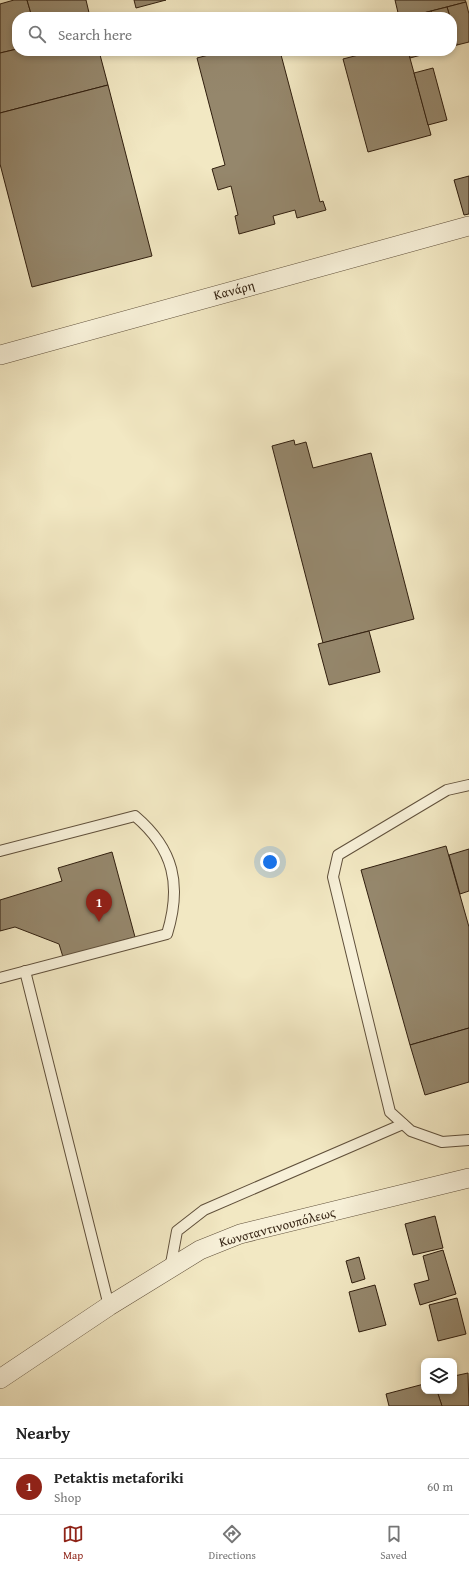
<!DOCTYPE html>
<meta charset="utf-8">
<style>
body{margin:0;font-family:"Gentium Book Plus",serif;background:#f2f2f2;color:#222}
.controls{position:absolute;right:12px;bottom:12px;display:grid;overflow:hidden;border-radius:8px;box-shadow:0 2px 6px #0003}
.controls button{width:36px;height:36px;display:grid;place-items:center;padding:0;border:0;border-bottom:1px solid #e0e0e0;background:#fff;color:#222;font:20px sans-serif}
.you{position:absolute;left:270px;top:862px;width:14px;height:14px;margin:-10px;border:3px solid #fff;border-radius:50%;background:#1a73e8;box-shadow:0 0 0 6px #1a73e833}
.badge{display:grid;place-items:center;width:26px;height:26px;border-radius:50%;background:#8f2418;color:#fff;font-size:13px;font-weight:700}
.pin{position:absolute;translate:-50% -33px;filter:drop-shadow(0 1px 2px #0008)}
.pin::after{content:'';position:absolute;top:21px;width:14px;height:12px;background:inherit;clip-path:polygon(0 0,100% 0,50% 100%)}
.list{margin:0;padding:0;list-style:none}
h2{display:flex;justify-content:space-between;align-items:center;height:52px;margin:0;padding:0 16px;font-size:17px}
h2 small{font-size:13px;font-weight:400;color:#767676}
.list li{display:grid;grid-template-columns:26px 1fr auto;gap:12px;align-items:center;box-sizing:border-box;height:56px;padding:0 16px;border-top:1px solid #e0e0e0}
.list b{display:block;font-size:15px;white-space:nowrap}
.list p{margin:0;font-size:13px;white-space:nowrap;color:#767676}
.list em{font-size:13px;font-style:normal;color:#767676}
.icon{flex:none;width:22px;height:22px;fill:none;stroke:currentColor;stroke-width:2;stroke-linecap:round;stroke-linejoin:round}
.map{position:relative;flex:none;width:469px;height:1406px;overflow:hidden}
.search{position:absolute;background:#fff;box-shadow:0 2px 6px #0003;left:12px;right:12px;top:12px;height:44px;display:flex;align-items:center;gap:10px;box-sizing:border-box;padding:0 14px;border-radius:16px;color:#767676;font-size:15px}
.sheet{height:108px;background:#fff}
nav{display:flex;justify-content:space-around;align-items:center;box-sizing:border-box;height:56px;border-top:1px solid #e0e0e0;background:#fff;font-size:11px;color:#767676}
nav a{display:grid;justify-items:center;gap:2px}
nav .on{color:#8f2418}
.map>svg:first-child{display:block}
.building{fill:#95876c;stroke:#301e0e}
.lines{fill:none;stroke-linecap:round;stroke-linejoin:round}
.service-casing{stroke:#60503b;stroke-width:12}
.minor-casing{stroke:#60503b;stroke-width:20}
.service{stroke:#f7f0d8;stroke-width:10}
.minor{stroke:#f7f0d8;stroke-width:19}
.labels{text-anchor:middle;dominant-baseline:central;stroke-width:3;stroke-linejoin:round;paint-order:stroke}
.street-label{font-size:13px;fill:#301e0e;stroke:#f7f0d8}
</style>
<div class="map">
<svg width="469" height="1406" viewBox="0 0 469 1406">
<rect width="100%" height="100%" fill="#f2e8c3"/>
<filter id="stains"><feTurbulence type="fractalNoise" baseFrequency=".005" numOctaves="4"/><feColorMatrix values="0 0 0 0 .2 0 0 0 0 .09 0 0 0 0 .02 0 0 0 .5 -.17"/></filter>
<radialGradient id="worn" r=".72"><stop offset=".6" stop-color="#630" stop-opacity="0"/><stop offset="1" stop-color="#630" stop-opacity=".3"/></radialGradient>
<g class="building">
<path d="M14 0H27L32 17H17V49L0 53V4Z"/>
<path d="M27 0H86L90 17H32Z"/>
<path d="M134 0H166L136 8Z"/>
<path d="M395 0H465L466 2 408 17H399Z"/>
<path d="M466 2 469 14V42L457 45 452 25V17H450L447 7Z"/>
<path d="M447 7 450 17H433L431 11Z"/>
<path d="M431 11 433 17H408Z"/>
<path d="M452 25 457 45 452 47Z"/>
<path d="M17 49V51H99L108 85 0 113V53Z"/>
<path d="M224 51H280L320 202 323 201 326 210 297 218 295 210 273 216 275 224 239 234 235 216 238 215 231 186 218 190 212 169 225 165 197 58Z"/>
<path d="M374 51H408L431 135 368 152 343 59Z"/>
<path d="M408 51H436L410 58Z"/>
<path d="M433 68 447 120 428 125 414 73Z"/>
<path d="M108 85 152 256 32 287 0 164V113Z"/>
<path d="M469 176V214L464 215 454 180Z"/>
<path d="M294 440 295 445 306 442 313 468 371 453 414 619 323 643 272 446Z"/>
<path d="M369 631 380 672 329 685 318 644Z"/>
<path d="M446 846 469 927V1028L410 1045 361 870Z"/>
<path d="M469 849V891L460 894 449 855Z"/>
<path d="M112 852 135 937 63 957 59 944 15 927 0 931V900L62 881 58 868Z"/>
<path d="M469 1028V1082L425 1095 410 1045Z"/>
<path d="M435 1216 443 1248 413 1255 405 1224Z"/>
<path d="M443 1250 456 1294 420 1305 414 1284 429 1280 423 1256Z"/>
<path d="M359 1257 365 1279 352 1283 346 1261Z"/>
<path d="M375 1285 386 1325 359 1332 349 1292Z"/>
<path d="M457 1298 466 1334 438 1341 429 1305Z"/>
<path d="M468 1373 469 1406H442L437 1391H454V1376Z"/>
<path d="M424 1384V1391H437L442 1406H389L386 1394Z"/>
</g>
<g class="lines">
<g class="service-casing">
<g id="service">
<path d="M469 785 447 790 338 855 333 877 390 1112 411 1131 442 1142 469 1140"/>
<path d="M0 851 135 816C174 849 182 885 167 934L0 978"/>
<path d="M25 971 109 1306"/>
<path d="M170 1269 177 1231 204 1210 403 1124"/>
</g>
</g>
<g class="minor-casing">
<g id="minor">
<path d="M0 355 469 226"/>
<path d="M0 1379 109 1306 200 1250 240 1234 469 1178"/>
</g>
</g>
<use href="#service" class="service"/>
<use href="#minor" class="minor"/>
</g>
<g class="labels">
<g class="street-label">
<text transform="translate(234 290) rotate(-15)">Κανάρη</text>
<text transform="translate(277 1227) rotate(-15)">Κωνσταντινουπόλεως</text>
</g>
</g>
<rect width="100%" height="100%" filter="url(#stains)"/>
<rect width="100%" height="100%" fill="url(#worn)"/>
</svg>
<div class="controls">
<button><svg class="icon" aria-label="layers" viewBox="0 0 24 24"><path d="M12 4l9 5-9 5-9-5zM3 14l9 5 9-5"/></svg></button>
</div>
<div class="you"></div>
<div class="pin badge" style="left:99px;top:922px">1</div>
<div class="search"><svg class="icon" aria-label="search" viewBox="0 0 24 24"><circle cx="10" cy="10" r="6"/><path d="M15 15l6 6"/></svg>Search here</div>
</div>
<section class="sheet">
<h2>Nearby<small></small></h2>
<ul class="list">
<li><span class="badge">1</span><div><b>Petaktis metaforiki</b><p>Shop</p></div><em>60 m</em></li>
</ul>
</section>
<nav>
<a class="on"><svg class="icon" aria-label="map" viewBox="0 0 24 24"><path d="M3 6l6-2 6 2 6-2v14l-6 2-6-2-6 2zM9 4v14M15 6v14"/></svg>Map</a>
<a><svg class="icon" aria-label="directions" viewBox="0 0 24 24"><path d="M12 3l9 9-9 9-9-9zM9 14v-3h6M13 9l2 2-2 2"/></svg>Directions</a>
<a><svg class="icon" aria-label="saved" viewBox="0 0 24 24"><path d="M7 4h10v16l-5-4-5 4z"/></svg>Saved</a>
</nav>
